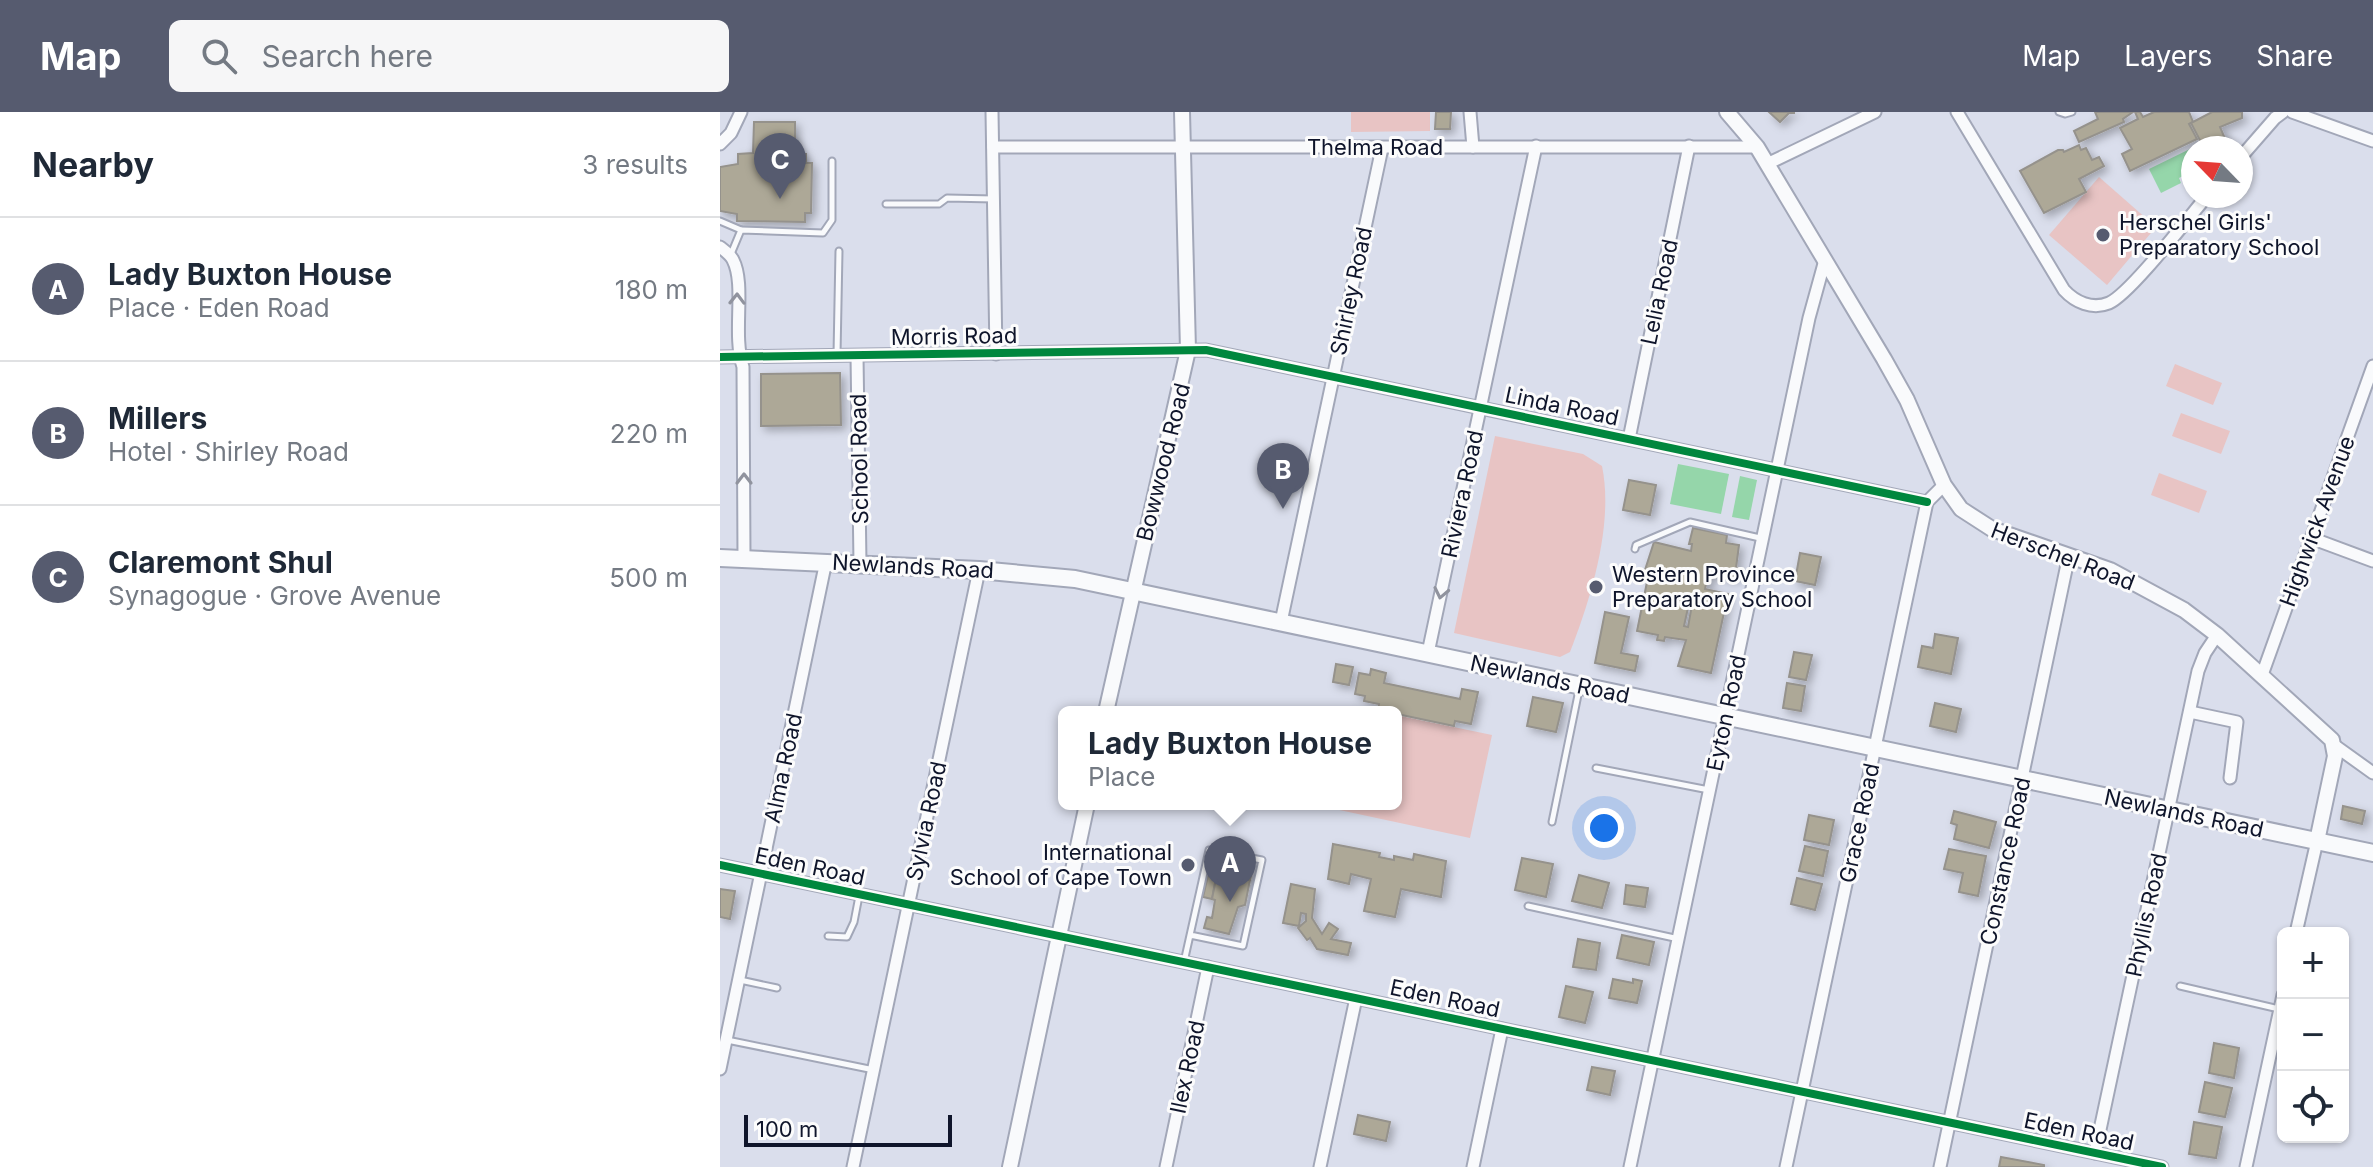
<!DOCTYPE html>
<meta charset="utf-8">
<style>
body{margin:0;font-family:Inter,sans-serif;background:#f6f6f7;color:#1f2937}
.controls{position:absolute;right:24px;bottom:24px;display:grid;overflow:hidden;border-radius:12px;box-shadow:0 2px 6px #0004}
.controls button{width:72px;height:72px;display:grid;place-items:center;padding:0;border:0;border-bottom:2px solid #e0e1e3;background:#fff;color:#1f2937;font:40px sans-serif}
.compass{position:absolute;left:1461px;top:24px;width:72px;height:72px;border-radius:50%;background:#fff;box-shadow:0 2px 6px #0004;rotate:295deg}
.scale{position:absolute;left:24px;bottom:20px;width:208px;box-sizing:border-box;padding-left:8px;border:4px solid #0f152b;border-top:0;font-size:22px;line-height:28px;white-space:nowrap;color:#0f152b;-webkit-text-stroke:6px #fcfcfc;paint-order:stroke}
.you{position:absolute;left:884px;top:716px;width:28px;height:28px;margin:-20px;border:6px solid #fff;border-radius:50%;background:#1a73e8;box-shadow:0 0 0 12px #1a73e833}
.badge{display:grid;place-items:center;width:52px;height:52px;border-radius:50%;background:#565b6f;color:#fff;font-size:26px;font-weight:700}
.pin{position:absolute;translate:-50% -66px;filter:drop-shadow(0 2px 4px #0008)}
.pin::after{content:'';position:absolute;top:42px;width:28px;height:24px;background:inherit;clip-path:polygon(0 0,100% 0,50% 100%)}
.popup{position:absolute;left:338px;top:594px;width:344px;height:104px;box-sizing:border-box;display:grid;place-content:center;border-radius:12px;background:#fff;filter:drop-shadow(0 2px 6px #0005);font-size:26px;white-space:nowrap;color:#747a83}
.popup b{font-size:30px;color:#1f2937}
.popup::after{content:'';position:absolute;left:50%;top:100%;margin-left:-16px;border:16px solid transparent;border-top-color:#fff}
.list{margin:0;padding:0;list-style:none}
h2{display:flex;justify-content:space-between;align-items:center;height:104px;margin:0;padding:0 32px;font-size:34px}
h2 small{font-size:26px;font-weight:400;color:#747a83}
.list li{display:grid;grid-template-columns:52px 1fr auto;gap:24px;align-items:center;box-sizing:border-box;height:144px;padding:0 32px;border-top:2px solid #e0e1e3}
.list b{display:block;font-size:30px;white-space:nowrap}
.list p{margin:0;font-size:26px;white-space:nowrap;color:#747a83}
.list em{font-size:26px;font-style:normal;color:#747a83}
.icon{flex:none;width:44px;height:44px;fill:none;stroke:currentColor;stroke-width:2;stroke-linecap:round;stroke-linejoin:round}
.map{position:relative;flex:none;width:1653px;height:1055px;overflow:hidden}
header{display:flex;align-items:center;gap:48px;box-sizing:border-box;height:112px;padding:0 40px;background:#565b6f;color:#fff}
header strong{font-size:38px}
nav{display:flex;gap:44px;margin-inline-start:auto;font-size:28px}
.search{width:560px;height:72px;background:#f6f6f7;display:flex;align-items:center;gap:20px;box-sizing:border-box;padding:0 28px;border-radius:12px;color:#747a83;font-size:30px}
main{display:flex}
aside{flex:1;background:#fff}
.map>svg:first-child{display:block}
.green{fill:#e8c4c4}
.water{fill:#95d6aa}
.building{fill:#ada897;stroke:#95928c;stroke-width:2;fill-rule:evenodd;filter:url(#shadow)}
.lines{fill:none;stroke-linecap:round;stroke-linejoin:round}
.service-casing{stroke:#a2a7b8;stroke-width:9}
.minor-casing{stroke:#a2a7b8;stroke-width:15}
.tertiary-casing{stroke:#a2a7b8;stroke-width:18}
.secondary-casing{stroke:#a2a7b8;stroke-width:20}
.service{stroke:#f9fafc;stroke-width:5}
.minor{stroke:#f9fafc;stroke-width:11}
.tertiary{stroke:#f9fafc;stroke-width:14}
.secondary{stroke:#f9fafc;stroke-width:16}
.cycleway-casing{stroke:#fcfcfc;stroke-width:13}
.cycleway{stroke:#00873e;stroke-width:8}
.oneway{stroke:#90939e}
.poi-dot{fill:#565b6f;stroke:#fcfcfc;stroke-width:3}
.labels{text-anchor:middle;dominant-baseline:central;stroke-width:6;stroke-linejoin:round;paint-order:stroke}
.street-label{font-size:22px;fill:#0f152b;stroke:#fcfcfc}
.poi-label{font-size:22px;fill:#0f152b;stroke:#fcfcfc;text-anchor:start}
</style>
<header>
<strong>Map</strong>
<div class="search"><svg class="icon" aria-label="search" viewBox="0 0 24 24"><circle cx="10" cy="10" r="6"/><path d="M15 15l6 6"/></svg>Search here</div>
<nav><a>Map</a><a>Layers</a><a>Share</a></nav>
</header>
<main>
<aside>
<h2>Nearby<small>3 results</small></h2>
<ul class="list">
<li><span class="badge">A</span><div><b>Lady Buxton House</b><p>Place · Eden Road</p></div><em>180 m</em></li>
<li><span class="badge">B</span><div><b>Millers</b><p>Hotel · Shirley Road</p></div><em>220 m</em></li>
<li><span class="badge">C</span><div><b>Claremont Shul</b><p>Synagogue · Grove Avenue</p></div><em>500 m</em></li>
</ul>
</aside>
<div class="map">
<svg width="1653" height="1055" viewBox="0 0 1653 1055">
<defs>
<filter id="shadow"><feDropShadow dx="4" dy="4" stdDeviation="4" flood-color="#0004"/></filter>
</defs>
<rect width="100%" height="100%" fill="#dadeec"/>
<g class="green">
<path d="M631 0H710V19L631 20Z"/>
<path d="M1379 65 1436 115 1387 173 1329 123Z"/>
<path d="M1455 252 1502 271 1493 293 1446 274Z"/>
<path d="M1461 301 1510 319 1501 342 1452 324Z"/>
<path d="M775 324 863 342 882 354C894 412 871 486 850 540L840 545 734 521Z"/>
<path d="M1439 361 1487 379 1479 401 1431 383Z"/>
<path d="M676 603 772 623 750 726 596 693 676 692Z"/>
</g>
<g class="water">
<path d="M1474 35 1473 59 1459 66 1461 71 1441 81 1429 57Z"/>
<path d="M958 352 1009 362 1001 402 950 392Z"/>
<path d="M1020 364 1037 368 1029 408 1012 405Z"/>
</g>
<g class="building">
<path d="M716 0H731L730 17H715Z"/>
<path d="M1049 0H1074V1H1069L1060 10Z"/>
<path d="M1375 0H1413L1403 7 1404 10 1359 30 1354 19 1378 7Z"/>
<path d="M1415 0H1420L1423 5 1434 0H1469L1473 10 1469 12 1477 27 1410 59 1402 42 1412 37 1400 16 1418 7Z"/>
<path d="M1492 0H1522V6L1500 15 1506 29 1492 36H1484L1471 11Z"/>
<path d="M34 10H75V42H86V51H92L91 101H85V110L17 109V102L0 99V55L18 52V42L33 41Z"/>
<path d="M1359 33 1361 38 1366 36 1372 48 1379 45 1384 54 1359 67 1366 80 1324 101 1300 59 1338 38H1343L1344 40Z"/>
<path d="M120 261 121 313 41 314V262Z"/>
<path d="M909 368 936 373 930 403 903 398Z"/>
<path d="M973 416 1007 423 1006 431 1019 433 1016 456 1020 457 1018 464 1014 463 1013 467 992 461 989 472H986L985 477 1008 482 991 561 958 554 966 528 945 525 944 529 937 528 938 523 917 519 927 470 932 471 933 466 927 465 928 458H925L934 430 971 439 972 432H969ZM971 482H974L968 515 964 514Z"/>
<path d="M1080 441 1101 445 1095 473 1075 469Z"/>
<path d="M885 500 909 505 901 541 918 544 915 559 875 551Z"/>
<path d="M1215 522 1238 526 1231 562 1198 555 1202 534 1213 536Z"/>
<path d="M1074 540 1092 543 1086 568 1069 565Z"/>
<path d="M616 552 633 555 629 573 613 570Z"/>
<path d="M651 557 666 561 664 571 740 587 742 577 758 580 751 612 735 609 734 614 658 598 659 592 644 589 645 584 635 582 639 561 650 563Z"/>
<path d="M1067 571 1085 574 1081 599 1063 596Z"/>
<path d="M813 585 843 591 836 620 807 614Z"/>
<path d="M1215 591 1241 597 1236 620 1210 614Z"/>
<path d="M1623 694 1645 699 1642 712 1621 707Z"/>
<path d="M1234 699 1276 710 1269 736 1234 727 1237 713 1231 711Z"/>
<path d="M1089 703 1114 708 1109 733 1084 728Z"/>
<path d="M613 732 660 741 659 745 674 748V744L693 748 694 742 726 749 721 785 681 777 675 805 644 799 651 767 631 762 629 772 608 767Z"/>
<path d="M1085 734 1108 739 1103 764 1079 759Z"/>
<path d="M1229 737 1266 744 1258 784 1239 780 1243 761 1224 757Z"/>
<path d="M802 746 833 752 826 785 795 778Z"/>
<path d="M517 750 528 752 527 759 532 760 530 768 515 767V765L497 761 492 787 483 785 491 751 516 757Z"/>
<path d="M497 761 515 765V767L530 768 525 793 518 795 509 822 484 816 487 805 492 806 495 788 492 787Z"/>
<path d="M859 763 889 771 882 796 852 789Z"/>
<path d="M1077 766 1102 772 1095 798 1071 792Z"/>
<path d="M571 772 595 777 592 806 602 822 609 811 618 817 611 827 631 831 628 843 597 837 590 826 587 828 578 816 586 809V802L581 801 579 814 563 811Z"/>
<path d="M906 773 928 776 925 795 904 792Z"/>
<path d="M0 777 15 779 10 807 0 805Z"/>
<path d="M902 823 934 830 929 853 897 846Z"/>
<path d="M858 827 880 831 876 858 853 855Z"/>
<path d="M893 867 913 871V867L922 869 917 891 889 886Z"/>
<path d="M846 874 873 880 865 911 839 905Z"/>
<path d="M1494 931 1519 936 1514 966 1489 961Z"/>
<path d="M872 955 895 959 890 983 867 978Z"/>
<path d="M1485 970 1512 976 1505 1005 1479 1000Z"/>
<path d="M638 1003 670 1010 666 1029 634 1022Z"/>
<path d="M1474 1010 1502 1015 1496 1046 1469 1042Z"/>
<path d="M1281 1045 1324 1053V1055H1279Z"/>
</g>
<g class="lines">
<g class="service-casing">
<g id="service">
<path d="M1339 0 1345 2 1352 0"/>
<path d="M166 92H219L227 86 274 87"/>
<path d="M0 109 21 118"/>
<path d="M11 142 21 118 103 121 112 108V49"/>
<path d="M117 243 119 139"/>
<path d="M915 437 916 433 970 410 1040 426"/>
<path d="M876 656 989 678"/>
<path d="M832 710 859 578"/>
<path d="M808 794 959 827"/>
<path d="M108 824 127 825 134 810 139 784"/>
<path d="M464 850 489 738 542 748 523 834 470 823"/>
<path d="M20 868 57 876"/>
<path d="M1460 874 1559 897"/>
<path d="M7 928 154 958"/>
</g>
</g>
<g class="minor-casing">
<g id="minor">
<path d="M272 0 276 242"/>
<path d="M750 0 753 35"/>
<path d="M1237 0 1344 178C1355 190 1372 198 1389 191 1410 182 1469 105 1487 84"/>
<path d="M1572 0 1653 29"/>
<path d="M0 32 11 21 21 0"/>
<path d="M273 35H1037"/>
<path d="M1521 45 1555 6 1563 0"/>
<path d="M1047 52 1155 0"/>
<path d="M0 135C5 139 10 142 13 148 26 173 12 222 23 255L24 445"/>
<path d="M137 244 140 451"/>
<path d="M0 245 486 238 1207 390"/>
<path d="M909 327 969 34"/>
<path d="M1591 426 1653 449"/>
<path d="M561 510 662 36"/>
<path d="M708 541 816 34"/>
<path d="M1542 563 1653 254"/>
<path d="M1470 600 1517 610 1510 666"/>
<path d="M1614 633 1653 661"/>
<path d="M0 753 1442 1055"/>
<path d="M1576 821 1597 729"/>
<path d="M0 957 106 449"/>
<path d="M1375 1041 1478 559 1485 541 1497 523"/>
<path d="M133 1055 259 458"/>
<path d="M446 1055 488 855"/>
<path d="M600 1055 636 886"/>
<path d="M753 1055 782 917"/>
<path d="M910 1055 1089 206 1105 148"/>
<path d="M1066 1055 1207 390 1224 373"/>
<path d="M1220 1055 1349 443"/>
<path d="M1526 1055 1563 883"/>
</g>
</g>
<g class="tertiary-casing">
<g id="tertiary">
<path d="M1007 0 1037 35 1164 247 1187 288 1224 373 1241 397 1272 417 1390 458 1464 498 1497 523 1612 628 1615 644 1597 729"/>
<path d="M386 600 468 238 462 0"/>
<path d="M290 1055 367 692"/>
</g>
</g>
<g class="secondary-casing">
<path id="secondary" d="M0 446 259 458 355 467 1653 741"/>
</g>
<use href="#service" class="service"/>
<use href="#minor" class="minor"/>
<use href="#tertiary" class="tertiary"/>
<use href="#secondary" class="secondary"/>
<g class="cycleway-casing">
<g id="cycleway">
<path d="M0 245 486 238 1207 390"/>
<path d="M0 753 1442 1055"/>
</g>
</g>
<use href="#cycleway" class="cycleway"/>
</g>
<defs><path id="oneway-chevron" d="M-2-3.5L2.5 0L-2 3.5" fill="none" stroke-width="1.6" stroke-linecap="round" stroke-linejoin="round" transform="scale(2)"/></defs>
<g class="oneway">
<use href="#oneway-chevron" transform="translate(17 187) rotate(-89)"/>
<use href="#oneway-chevron" transform="translate(24 367) rotate(-90)"/>
<use href="#oneway-chevron" transform="translate(721 481) rotate(102)"/>
</g>
<g class="poi-dot">
<circle cx="1383" cy="123" r="8"/>
<circle cx="876" cy="475" r="8"/>
<circle cx="468" cy="753" r="8"/>
</g>
<g class="labels">
<g class="street-label">
<text x="655" y="35">Thelma Road</text>
<text transform="translate(631 179) rotate(-78)">Shirley Road</text>
<text transform="translate(939 180) rotate(-78)">Lelia Road</text>
<text transform="translate(234 224) rotate(-1)">Morris Road</text>
<text transform="translate(842 294) rotate(12)">Linda Road</text>
<text transform="translate(139 347) rotate(-91)">School Road</text>
<text transform="translate(443 350) rotate(-76)">Bowwood Road</text>
<text transform="translate(742 382) rotate(-78)">Riviera Road</text>
<text transform="translate(1597 409) rotate(-70)">Highwick Avenue</text>
<text transform="translate(1343 444) rotate(21)">Herschel Road</text>
<text transform="translate(193 454) rotate(3)">Newlands Road</text>
<text transform="translate(830 567) rotate(12)">Newlands Road</text>
<text transform="translate(1006 601) rotate(-78)">Eyton Road</text>
<text transform="translate(63 656) rotate(-78)">Alma Road</text>
<text transform="translate(1464 701) rotate(12)">Newlands Road</text>
<text transform="translate(206 709) rotate(-78)">Sylvia Road</text>
<text transform="translate(1139 711) rotate(-78)">Grace Road</text>
<text transform="translate(1285 749) rotate(-78)">Constance Road</text>
<text transform="translate(90 754) rotate(12)">Eden Road</text>
<text transform="translate(1426 803) rotate(-78)">Phyllis Road</text>
<text transform="translate(725 886) rotate(12)">Eden Road</text>
<text transform="translate(467 955) rotate(-78)">Ilex Road</text>
<text transform="translate(1359 1019) rotate(12)">Eden Road</text>
</g>
<g class="poi-label">
<text x="1399" y="110">Herschel Girls'<tspan x="1399" dy="25">Preparatory School</tspan></text>
<text x="892" y="462">Western Province<tspan x="892" dy="25">Preparatory School</tspan></text>
<text x="452" y="740" text-anchor="end">International<tspan x="452" dy="25">School of Cape Town</tspan></text>
</g>
</g>
</svg>
<div class="controls">
<button>+</button>
<button>−</button>
<button><svg class="icon" aria-label="locate" viewBox="0 0 24 24"><circle cx="12" cy="12" r="6"/><path d="M12 2v4M12 18v4M2 12h4M18 12h4"/></svg></button>
</div>
<svg class="compass" viewBox="-18 -18 36 36"><path d="M0-13l5 13h-10z" fill="#e53935"/><path d="M0 13l5-13h-10z" fill="#747a83"/></svg>
<div class="scale">100 m</div>
<div class="you"></div>
<div class="pin badge" style="left:510px;top:790px">A</div>
<div class="popup"><b>Lady Buxton House</b>Place</div>
<div class="pin badge" style="left:563px;top:397px">B</div>
<div class="pin badge" style="left:60px;top:87px">C</div>
</div>
</main>
